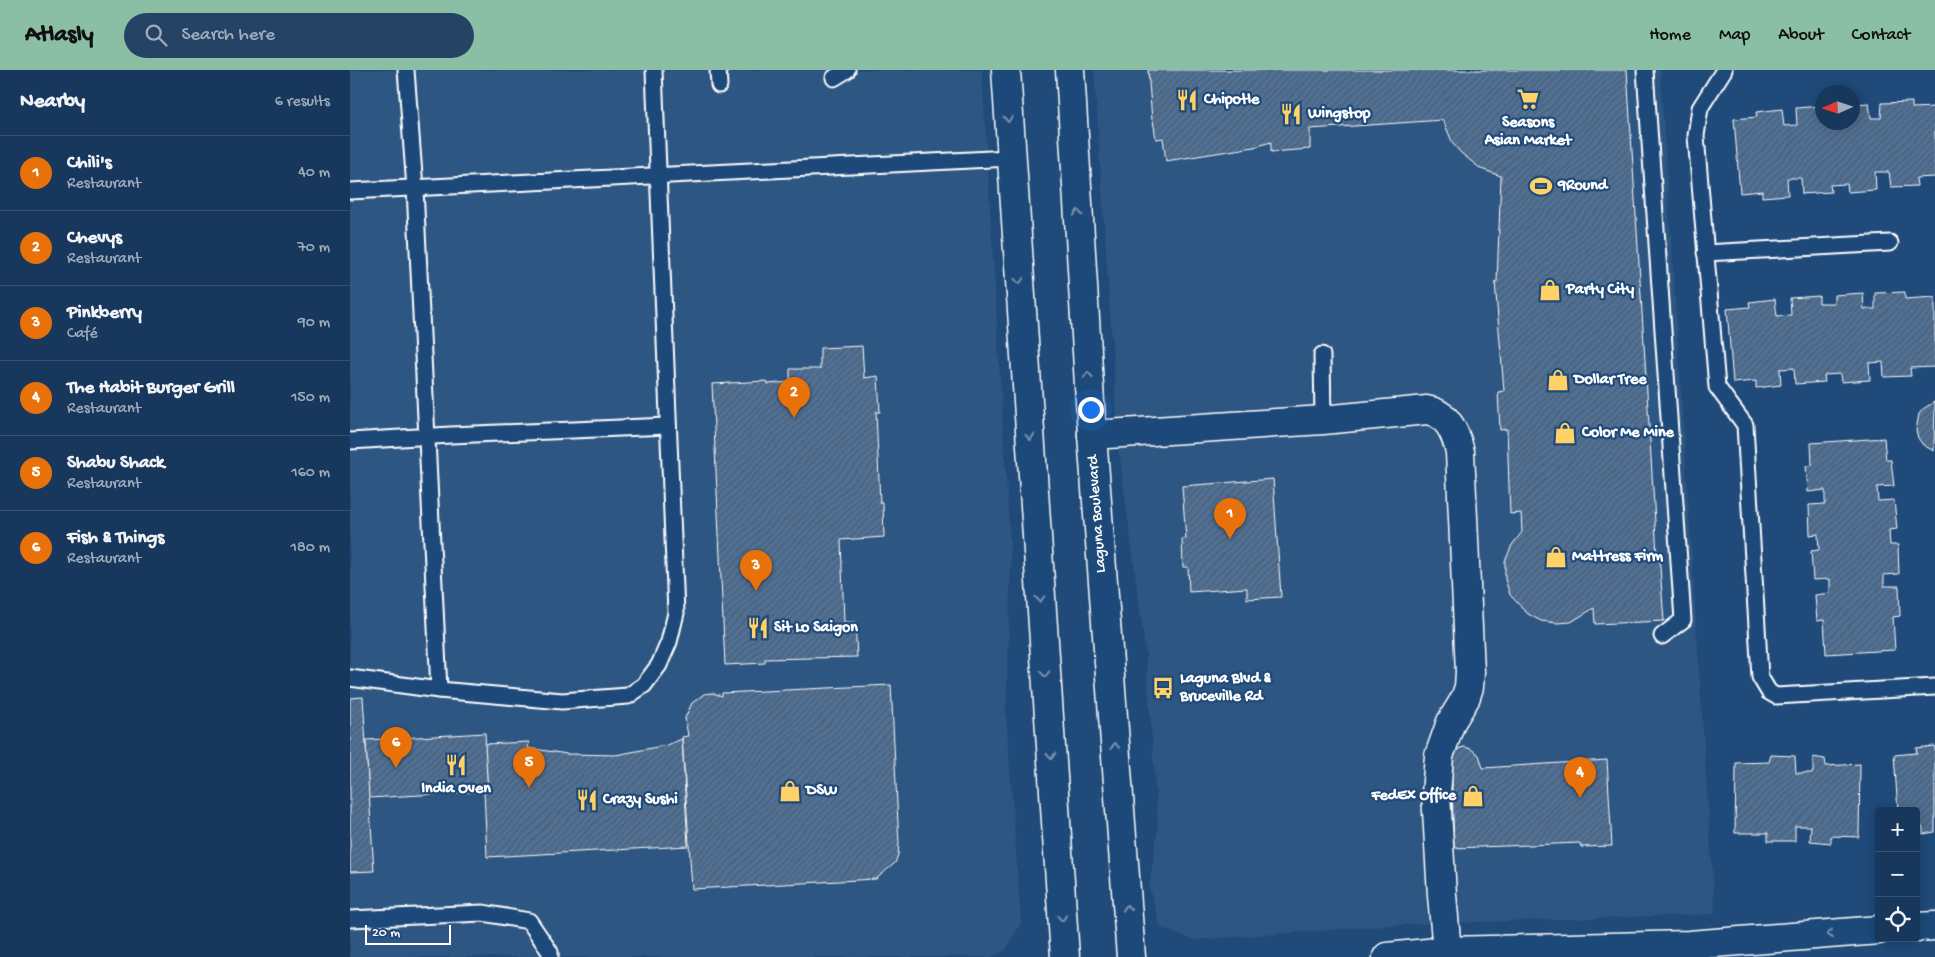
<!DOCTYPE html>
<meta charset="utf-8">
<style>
body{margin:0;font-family:"Gochi Hand",sans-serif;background:#244365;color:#f1f3f6}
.controls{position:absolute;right:15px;bottom:15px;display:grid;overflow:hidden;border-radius:5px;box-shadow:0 2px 12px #0003}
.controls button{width:45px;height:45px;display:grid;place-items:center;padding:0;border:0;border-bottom:1px solid #365272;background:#17385c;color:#f1f3f6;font:25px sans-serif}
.compass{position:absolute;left:1465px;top:15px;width:45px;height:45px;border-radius:50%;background:#17385c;box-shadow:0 2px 12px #0003;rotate:267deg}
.scale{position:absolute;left:15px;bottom:12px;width:86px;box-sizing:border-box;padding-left:5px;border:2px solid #fff;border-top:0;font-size:14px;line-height:18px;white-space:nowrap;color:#fff;-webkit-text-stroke:4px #1f4a7a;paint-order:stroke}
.you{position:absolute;left:740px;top:339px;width:18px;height:18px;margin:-12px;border:4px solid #fff;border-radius:50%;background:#1a73e8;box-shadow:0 0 0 8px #1a73e833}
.badge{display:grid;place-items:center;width:32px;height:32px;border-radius:50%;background:#8abfa5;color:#fff;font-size:16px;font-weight:700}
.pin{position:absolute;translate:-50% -41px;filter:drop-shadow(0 1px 2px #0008)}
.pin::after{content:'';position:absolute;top:26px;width:18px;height:15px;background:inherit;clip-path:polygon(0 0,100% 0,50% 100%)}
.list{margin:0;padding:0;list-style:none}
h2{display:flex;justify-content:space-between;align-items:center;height:65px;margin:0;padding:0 20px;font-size:21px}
h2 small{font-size:16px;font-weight:400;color:#9eacbb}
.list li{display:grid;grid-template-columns:32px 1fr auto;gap:15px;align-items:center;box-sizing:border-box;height:75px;padding:0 20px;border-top:1px solid #365272}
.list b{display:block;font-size:19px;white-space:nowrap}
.list p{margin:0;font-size:16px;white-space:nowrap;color:#9eacbb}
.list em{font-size:16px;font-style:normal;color:#9eacbb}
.icon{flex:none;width:28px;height:28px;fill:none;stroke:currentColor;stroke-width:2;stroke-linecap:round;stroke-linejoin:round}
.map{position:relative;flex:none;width:1585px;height:887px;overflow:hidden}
header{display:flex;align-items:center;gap:30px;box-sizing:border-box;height:70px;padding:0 25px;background:#8abfa5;color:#111}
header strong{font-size:24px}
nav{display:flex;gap:28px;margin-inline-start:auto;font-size:18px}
.search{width:350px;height:45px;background:#244365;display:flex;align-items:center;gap:12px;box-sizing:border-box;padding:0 18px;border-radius:28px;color:#9eacbb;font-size:19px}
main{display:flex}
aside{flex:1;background:#17385c}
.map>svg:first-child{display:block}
.built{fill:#2e5683}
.building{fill:url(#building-hatch);stroke:#fff}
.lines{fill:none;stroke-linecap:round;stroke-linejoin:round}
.service-casing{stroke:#fff;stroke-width:19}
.minor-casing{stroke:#fff;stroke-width:31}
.secondary-casing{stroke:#fff;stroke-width:31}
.primary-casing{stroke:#fff;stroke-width:31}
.service{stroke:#1f4a7a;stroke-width:15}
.minor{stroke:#1f4a7a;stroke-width:28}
.secondary{stroke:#1f4a7a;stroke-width:28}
.primary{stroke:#1f4a7a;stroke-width:28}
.oneway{stroke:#7992af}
.labels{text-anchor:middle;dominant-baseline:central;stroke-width:4.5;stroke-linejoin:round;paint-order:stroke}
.poi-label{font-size:16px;font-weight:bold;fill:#fff;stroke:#1f4a7a;text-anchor:start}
.street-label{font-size:16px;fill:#fff;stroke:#1f4a7a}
</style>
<header>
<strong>Atlasly</strong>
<div class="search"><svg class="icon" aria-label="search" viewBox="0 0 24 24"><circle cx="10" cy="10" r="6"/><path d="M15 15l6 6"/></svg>Search here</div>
<nav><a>Home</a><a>Map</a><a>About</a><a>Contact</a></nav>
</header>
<main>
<aside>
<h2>Nearby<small>6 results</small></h2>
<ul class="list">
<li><span class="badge" style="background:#e8710a">1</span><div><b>Chili's</b><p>Restaurant</p></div><em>40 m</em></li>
<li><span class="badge" style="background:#e8710a">2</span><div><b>Chevys</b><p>Restaurant</p></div><em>70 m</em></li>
<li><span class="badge" style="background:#e8710a">3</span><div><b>Pinkberry</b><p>Café</p></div><em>90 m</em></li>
<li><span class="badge" style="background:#e8710a">4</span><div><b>The Habit Burger Grill</b><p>Restaurant</p></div><em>150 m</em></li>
<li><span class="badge" style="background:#e8710a">5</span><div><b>Shabu Shack</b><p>Restaurant</p></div><em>160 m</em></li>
<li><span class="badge" style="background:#e8710a">6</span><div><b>Fish &amp; Things</b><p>Restaurant</p></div><em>180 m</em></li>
</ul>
</aside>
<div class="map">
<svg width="1585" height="887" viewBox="0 0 1585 887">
<defs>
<pattern id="building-hatch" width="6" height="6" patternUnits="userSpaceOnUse" patternTransform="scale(1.25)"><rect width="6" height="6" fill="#507197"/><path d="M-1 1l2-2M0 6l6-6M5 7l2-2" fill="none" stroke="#4e5b6a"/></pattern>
</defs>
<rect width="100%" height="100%" fill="#1f4a7a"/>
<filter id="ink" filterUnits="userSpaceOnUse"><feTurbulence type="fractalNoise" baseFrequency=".02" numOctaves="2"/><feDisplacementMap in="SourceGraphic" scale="10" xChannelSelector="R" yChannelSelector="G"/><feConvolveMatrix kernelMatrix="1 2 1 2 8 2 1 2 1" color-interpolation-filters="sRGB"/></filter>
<g filter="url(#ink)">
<g class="built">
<path d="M0 0H632L661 492 656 643 671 853 656 880 641 887H0Z"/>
<path d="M744 0H1310L1365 844 1042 855 844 870 811 858 799 818 808 755 796 586 769 381Z"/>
</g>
<g class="building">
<path d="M798 0H1277L1307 484H1309L1314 551 1245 554 1244 538 1221 552 1207 553 1191 551 1178 544 1160 525 1155 509V491L1162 475 1172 462 1171 443 1160 444 1157 359 1150 360 1148 322 1154 321 1145 212H1147L1151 106 1131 99 1111 83 1103 74 1093 50 960 59V79L921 82V72L904 77 816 91 813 68 806 69 803 50H802Z"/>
<path d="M1562 32V38L1585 37V107L1566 108 1567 116 1541 117 1539 102H1525L1526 120 1498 122 1497 114 1480 115 1481 122 1452 124 1451 108H1437L1438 125 1412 127V121L1390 123 1384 49 1407 47 1406 42 1432 39 1434 56 1447 55 1446 38 1472 36V52H1502V34L1519 33 1521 48H1531L1532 33Z"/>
<path d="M1555 222V229L1585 227V297L1560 298 1561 306 1534 307 1533 292 1519 293 1520 310 1491 312 1490 304 1474 305 1475 312 1445 314 1444 298 1430 299 1431 315 1406 318V311L1383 313 1377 239 1400 237 1399 232 1425 229 1427 246 1441 245 1440 228 1469 226V233H1484V225L1513 223 1514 239H1525V223Z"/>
<path d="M512 276 514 308 528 306 530 342H526L530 433H533L534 467 491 470 494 552H505L507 587 415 589V593L375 595 362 314 417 311 418 314 440 312V299H470V278Z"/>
<path d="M1584 332H1585L1584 381 1573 375 1568 368 1566 360 1569 344 1573 339Z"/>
<path d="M1534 368 1536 390H1541L1544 416 1527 417 1528 431 1544 430 1547 459 1539 460 1540 475H1548L1549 504 1534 505V516H1549L1550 546 1543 547 1545 580 1476 584 1474 550 1467 551 1465 525 1480 523V509L1463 510 1461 481 1469 480 1468 464 1460 465 1459 435 1475 434V420L1458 422 1456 396 1462 395 1461 373Z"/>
<path d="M923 409 931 527 897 529V518L839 522 838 497H833L832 469H836L832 416Z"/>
<path d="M541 615 549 773 548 785 545 793 526 809 342 819 332 667 338 666 335 648 342 633 354 624 362 623 372 626V623Z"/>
<path d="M13 627 24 801 0 802V628Z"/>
<path d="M135 663 138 721 19 728 16 670Z"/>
<path d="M332 669 338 776 137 787 134 721H138L135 674 179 672 178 678 217 684 266 685 317 675Z"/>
<path d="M1585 676V762L1573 764V757L1566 758V741H1548L1544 685 1567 683 1566 678Z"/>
<path d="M1115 677 1121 679 1129 685 1133 698 1257 690 1262 776 1231 777 1230 773 1104 778 1101 685 1110 678Z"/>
<path d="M1421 685 1445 686 1446 703H1463V687L1475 689 1476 696 1510 694 1509 767 1481 766V773L1460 771 1461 756H1445V771H1418V763H1385L1386 693 1419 692Z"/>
</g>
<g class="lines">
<g class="service-casing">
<g id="service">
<path d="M56 0 65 118 89 620"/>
<path d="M368 0 369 15"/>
<path d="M1295 0 1333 550 1312 566"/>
<path d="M1374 0 1350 38 1346 66 1367 317 1395 355 1410 607 1419 622 1426 626 1585 617"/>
<path d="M484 8 497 0"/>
<path d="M0 121 661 88"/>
<path d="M1355 183 1540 173"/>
<path d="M972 285 973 350"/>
<path d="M0 371 101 365 318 356"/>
<path d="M0 608 89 620 212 631 278 626 294 615 309 595 319 572 326 543 304 0"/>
<path d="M0 849 133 843 179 851 200 882V887"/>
</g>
</g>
<g class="minor-casing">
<path id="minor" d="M742 365 973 350 1077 340C1098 343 1106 364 1110 382L1120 602 1119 617 1115 629 1101 652 1089 686 1086 724 1092 825 1097 881"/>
</g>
<g class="secondary-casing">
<g id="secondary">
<path d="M1566 857 1585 856"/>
<path d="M1037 887 1097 881 1339 875 1529 860"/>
</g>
</g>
<g class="primary-casing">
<g id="primary">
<path d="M656 0 715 887"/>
<path d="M720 0 742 365 781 887"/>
</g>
</g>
<use href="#service" class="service"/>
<use href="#minor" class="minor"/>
<use href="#secondary" class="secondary"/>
<use href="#primary" class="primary"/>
</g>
<defs><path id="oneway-chevron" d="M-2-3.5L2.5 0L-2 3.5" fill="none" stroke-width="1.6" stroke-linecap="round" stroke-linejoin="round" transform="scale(1.25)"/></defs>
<g class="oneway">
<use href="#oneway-chevron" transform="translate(658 49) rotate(87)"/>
<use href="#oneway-chevron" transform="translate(728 143) rotate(-93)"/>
<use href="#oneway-chevron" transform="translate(669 211) rotate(86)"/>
<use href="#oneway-chevron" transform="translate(738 305) rotate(-93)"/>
<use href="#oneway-chevron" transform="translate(680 367) rotate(86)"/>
<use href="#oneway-chevron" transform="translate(690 529) rotate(86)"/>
<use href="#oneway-chevron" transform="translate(695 604) rotate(86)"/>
<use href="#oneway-chevron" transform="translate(765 676) rotate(-94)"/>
<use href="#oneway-chevron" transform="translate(701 686) rotate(86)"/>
<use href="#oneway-chevron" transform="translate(777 838) rotate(-94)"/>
<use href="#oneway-chevron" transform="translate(712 848) rotate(86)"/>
<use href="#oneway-chevron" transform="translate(1480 864) rotate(175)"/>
</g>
</g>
<defs>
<g id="supermarket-bare" transform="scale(1.725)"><path d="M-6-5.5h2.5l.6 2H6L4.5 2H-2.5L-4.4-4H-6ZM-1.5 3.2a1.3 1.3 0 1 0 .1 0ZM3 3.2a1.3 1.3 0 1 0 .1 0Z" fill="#ffd166" stroke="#1f4a7a" stroke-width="2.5" paint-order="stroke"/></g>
<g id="restaurant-bare" transform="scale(1.725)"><path d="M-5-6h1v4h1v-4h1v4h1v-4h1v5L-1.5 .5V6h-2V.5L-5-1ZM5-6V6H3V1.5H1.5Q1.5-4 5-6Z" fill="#ffd166" stroke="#1f4a7a" stroke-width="2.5" paint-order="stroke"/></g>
<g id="stadium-bare" transform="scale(1.725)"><path d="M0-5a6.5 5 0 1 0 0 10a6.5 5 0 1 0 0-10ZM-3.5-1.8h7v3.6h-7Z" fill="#ffd166" stroke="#1f4a7a" stroke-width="2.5" paint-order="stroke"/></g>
<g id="shop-bare" transform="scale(1.725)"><path d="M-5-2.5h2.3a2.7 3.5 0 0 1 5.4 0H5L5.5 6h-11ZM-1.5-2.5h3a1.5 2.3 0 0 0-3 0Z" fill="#ffd166" stroke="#1f4a7a" stroke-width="2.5" paint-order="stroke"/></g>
<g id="bus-bare" transform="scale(1.725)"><path d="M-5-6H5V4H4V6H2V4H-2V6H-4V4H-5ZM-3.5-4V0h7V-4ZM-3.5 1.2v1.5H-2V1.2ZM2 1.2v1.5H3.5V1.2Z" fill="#ffd166" stroke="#1f4a7a" stroke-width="2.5" paint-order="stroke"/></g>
</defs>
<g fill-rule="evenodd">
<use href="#supermarket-bare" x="1178" y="29"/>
<use href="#restaurant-bare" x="837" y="30"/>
<use href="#restaurant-bare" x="941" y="44"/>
<use href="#stadium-bare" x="1191" y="116"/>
<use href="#shop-bare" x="1200" y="220"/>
<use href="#shop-bare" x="1208" y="310"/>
<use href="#shop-bare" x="1215" y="363"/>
<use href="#shop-bare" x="1206" y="487"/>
<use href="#restaurant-bare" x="408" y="558"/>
<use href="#bus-bare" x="813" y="618"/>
<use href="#restaurant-bare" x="106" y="695"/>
<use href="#shop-bare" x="440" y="721"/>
<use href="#shop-bare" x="1123" y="726"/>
<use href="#restaurant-bare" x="237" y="730"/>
</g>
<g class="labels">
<g class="poi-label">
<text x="854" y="30">Chipotle</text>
<text x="958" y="44">Wingstop</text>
<text x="1178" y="53" text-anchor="middle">Seasons<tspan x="1178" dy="18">Asian Market</tspan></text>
<text x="1208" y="116">9Round</text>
<text x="1216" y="220">Party City</text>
<text x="1224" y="310">Dollar Tree</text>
<text x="1232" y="363">Color Me Mine</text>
<text x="1222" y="487">Mattress Firm</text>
<text x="424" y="558">Sit Lo Saigon</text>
<text x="830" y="609">Laguna Blvd &amp;<tspan x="830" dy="18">Bruceville Rd</tspan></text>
<text x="106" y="719" text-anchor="middle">India Oven</text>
<text x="456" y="721">DSW</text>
<text x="1106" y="726" text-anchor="end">FedEx Office</text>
<text x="253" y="730">Crazy Sushi</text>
</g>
<g class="street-label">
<text transform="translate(748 444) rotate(-94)">Laguna Boulevard</text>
</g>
</g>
</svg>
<div class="controls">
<button>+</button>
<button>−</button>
<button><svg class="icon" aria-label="locate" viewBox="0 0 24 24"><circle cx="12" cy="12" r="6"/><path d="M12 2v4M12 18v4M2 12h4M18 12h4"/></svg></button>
</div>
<svg class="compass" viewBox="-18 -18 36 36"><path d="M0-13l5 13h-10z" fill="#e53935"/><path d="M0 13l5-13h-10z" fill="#9eacbb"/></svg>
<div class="scale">20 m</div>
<div class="you"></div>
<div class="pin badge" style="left:880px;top:469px;background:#e8710a">1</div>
<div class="pin badge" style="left:444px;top:348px;background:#e8710a">2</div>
<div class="pin badge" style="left:406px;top:521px;background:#e8710a">3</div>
<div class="pin badge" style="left:1230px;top:728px;background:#e8710a">4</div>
<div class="pin badge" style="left:179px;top:718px;background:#e8710a">5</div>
<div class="pin badge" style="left:46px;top:698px;background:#e8710a">6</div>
</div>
</main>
